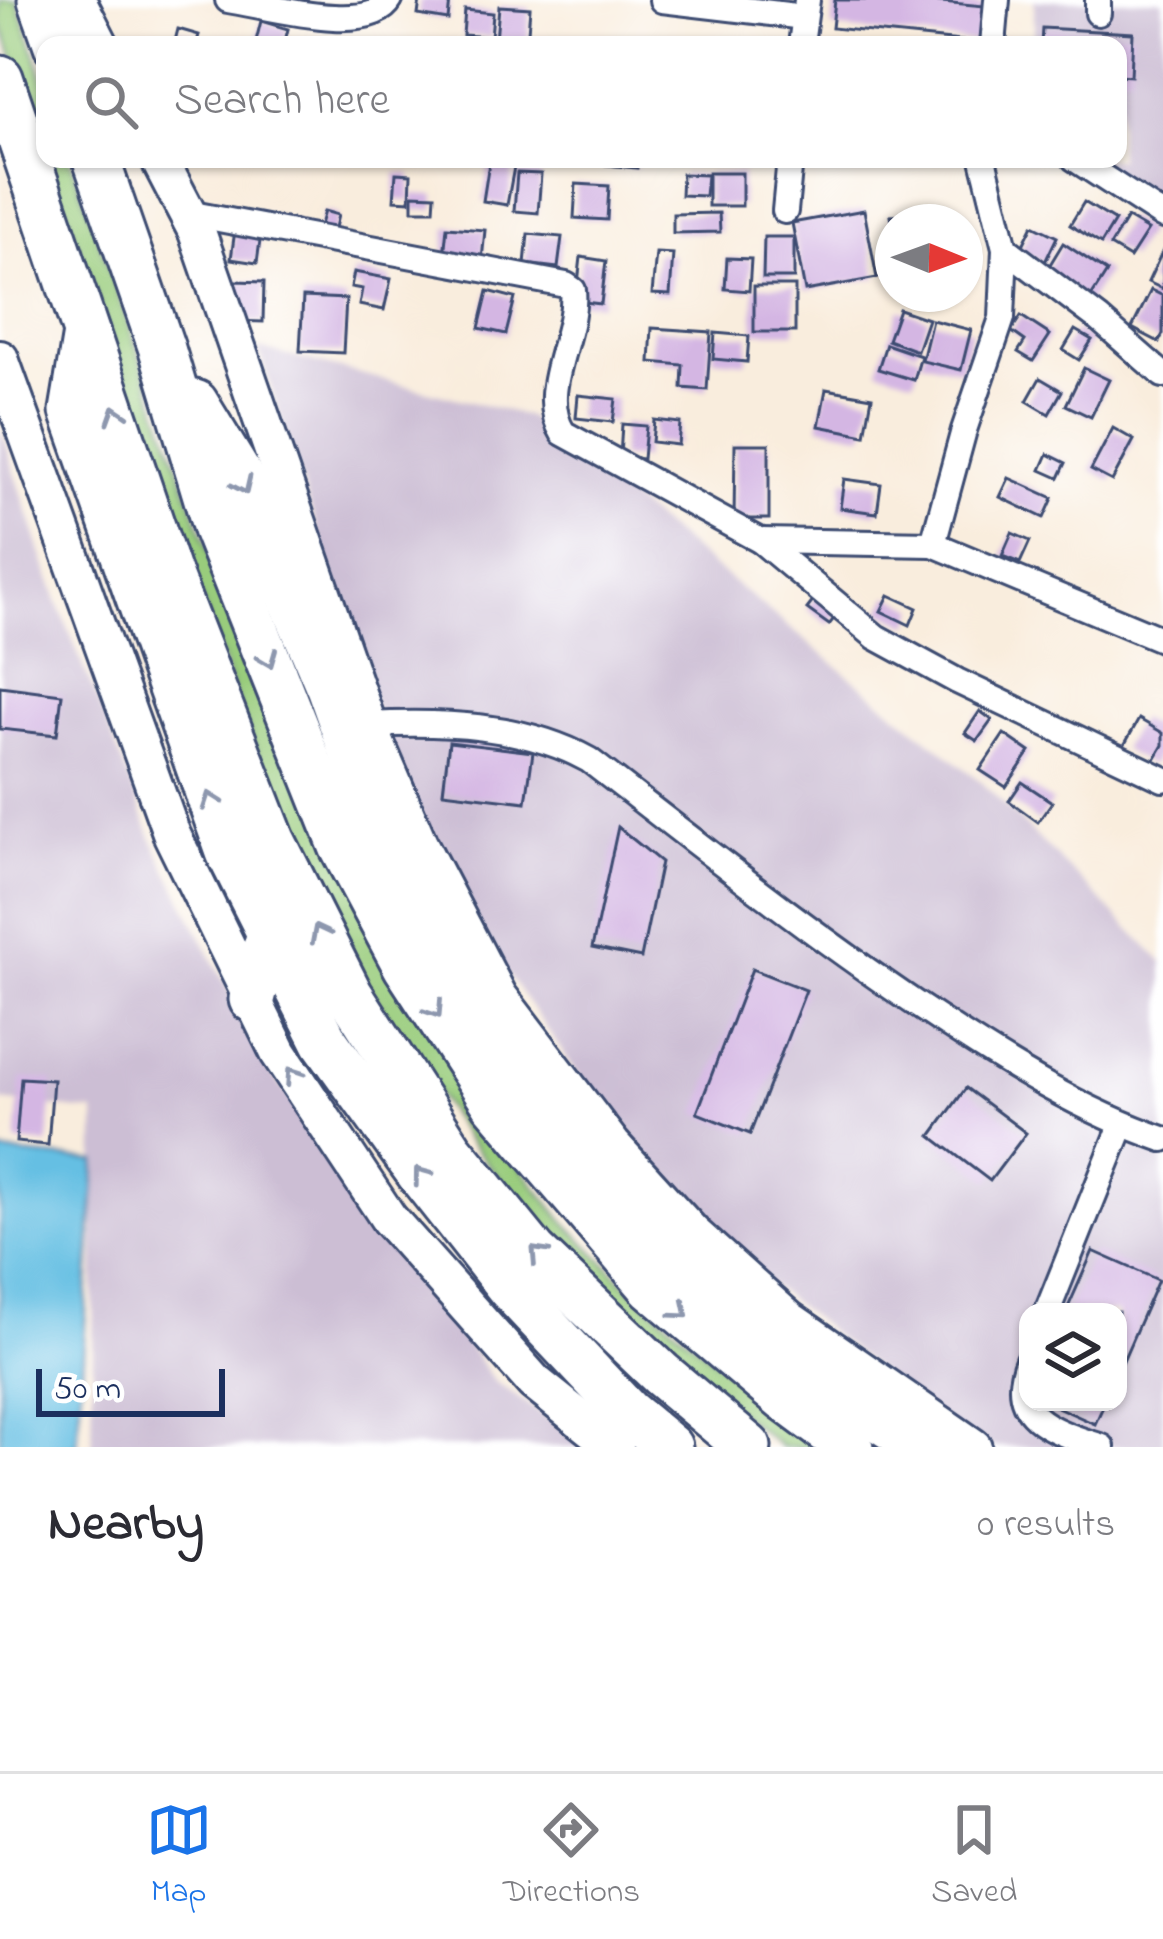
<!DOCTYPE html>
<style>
body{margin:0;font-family:"Indie Flower",sans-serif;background:#f7f7f7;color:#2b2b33}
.controls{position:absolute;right:36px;bottom:36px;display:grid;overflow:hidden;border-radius:24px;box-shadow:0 3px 9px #0004}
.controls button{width:108px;height:108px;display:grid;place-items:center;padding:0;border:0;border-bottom:3px solid #e1e1e2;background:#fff;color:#2b2b33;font:60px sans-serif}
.compass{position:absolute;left:875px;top:204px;width:108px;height:108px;border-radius:50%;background:#fff;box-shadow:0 3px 9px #0004;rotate:91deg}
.scale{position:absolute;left:36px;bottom:30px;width:189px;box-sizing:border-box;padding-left:12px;border:6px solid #1b2f5e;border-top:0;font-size:33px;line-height:42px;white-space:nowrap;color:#1b2f5e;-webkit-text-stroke:9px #fff;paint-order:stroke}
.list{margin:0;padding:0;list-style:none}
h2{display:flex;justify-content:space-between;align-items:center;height:156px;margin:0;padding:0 48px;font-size:51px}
h2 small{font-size:39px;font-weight:400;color:#7c7c81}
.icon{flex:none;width:66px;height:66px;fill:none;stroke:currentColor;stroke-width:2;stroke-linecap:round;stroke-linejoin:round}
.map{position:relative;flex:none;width:1163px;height:1447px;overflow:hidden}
.search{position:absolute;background:#fff;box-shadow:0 3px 9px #0004;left:36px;right:36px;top:36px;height:132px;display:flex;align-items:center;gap:30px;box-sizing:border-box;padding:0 42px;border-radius:24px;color:#7c7c81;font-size:45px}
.sheet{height:324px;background:#fff}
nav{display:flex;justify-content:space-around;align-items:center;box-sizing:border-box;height:168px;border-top:3px solid #e1e1e2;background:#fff;font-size:33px;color:#7c7c81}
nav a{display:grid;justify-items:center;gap:6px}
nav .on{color:#1a73e8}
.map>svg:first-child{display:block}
.industrial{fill:#ccbed4;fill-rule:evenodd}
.green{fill:#99cc7c;stroke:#5a7e6d;stroke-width:3}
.water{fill:#65bfe3;stroke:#4077a0;stroke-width:3}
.building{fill:#d4b6e3}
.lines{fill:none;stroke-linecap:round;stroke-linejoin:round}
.street-casing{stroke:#3c4c71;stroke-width:30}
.secondary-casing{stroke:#3c4c71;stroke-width:42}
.highway-casing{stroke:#3c4c71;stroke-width:51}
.street{stroke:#fff;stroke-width:24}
.secondary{stroke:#fff;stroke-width:36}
.highway{stroke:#fff;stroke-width:45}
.oneway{stroke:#8d97ae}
</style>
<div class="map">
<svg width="1163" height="1447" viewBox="0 0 1163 1447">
<rect width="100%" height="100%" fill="#fff"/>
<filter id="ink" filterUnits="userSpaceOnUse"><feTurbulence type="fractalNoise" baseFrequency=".00833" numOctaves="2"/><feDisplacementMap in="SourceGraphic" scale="24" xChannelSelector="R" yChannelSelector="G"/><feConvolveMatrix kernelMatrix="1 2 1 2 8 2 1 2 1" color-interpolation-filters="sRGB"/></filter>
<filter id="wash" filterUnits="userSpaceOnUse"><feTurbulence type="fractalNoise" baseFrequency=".004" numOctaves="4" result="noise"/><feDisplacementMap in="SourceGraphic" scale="48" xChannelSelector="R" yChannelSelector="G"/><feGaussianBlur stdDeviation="2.7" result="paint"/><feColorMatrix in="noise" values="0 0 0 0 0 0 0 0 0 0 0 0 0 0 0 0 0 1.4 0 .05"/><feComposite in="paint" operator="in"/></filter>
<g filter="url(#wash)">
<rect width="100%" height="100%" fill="#f9eddd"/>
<g class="industrial">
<path d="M1034 0H1163V221L1074 159H1118V45H1034Z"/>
<path d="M258 348 526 416 979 780 1163 962V1447H994L950 1428 744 1263 623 1138 423 853ZM1028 1312H1118V1402H1028Z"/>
<path d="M0 426 56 598 155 845 268 1068 494 1381 589 1447H92L95 1112 0 1101Z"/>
</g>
<g class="green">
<path d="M0 0H17L45 83V151L0 19Z"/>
<path d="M48 159H70L260 696 481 1117 560 1217 640 1298 818 1447H781L673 1360 547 1236 464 1135 365 982 290 835 239 707Z"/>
</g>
<path class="water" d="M0 1152 96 1161 77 1447H0Z"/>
<g id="blocks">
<g class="building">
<path d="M420 0H450L448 20 418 15Z"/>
<path d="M835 0H919L985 6 981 43 832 28Z"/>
<path d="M499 6 530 8 527 44 496 41Z"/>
<path d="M465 10 493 13 491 37 463 35Z"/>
<path d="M261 21 288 29 284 45H255Z"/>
<path d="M1042 28 1133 33 1131 76 1118 75V45H1041Z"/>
<path d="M178 29 199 35 196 45H174Z"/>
<path d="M607 159H638L637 168 606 165Z"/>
<path d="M489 163 514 167 507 205 483 201Z"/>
<path d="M396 173 411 174 410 201 394 200Z"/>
<path d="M517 173 541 174 538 213 514 211Z"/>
<rect x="708" y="173" width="34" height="33"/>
<path d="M682 174 707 175 705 196 681 195Z"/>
<path d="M576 184 609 186 607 220 574 218Z"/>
<path d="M413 194 435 195 434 210H413Z"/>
<path d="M1084 202 1115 221 1101 244 1070 225Z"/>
<path d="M943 206 949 222H891L890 216 922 215V207Z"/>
<path d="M864 210 877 278 805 291 792 223Z"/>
<path d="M324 211 338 215 332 240 317 235Z"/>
<path d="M719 213 720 232 673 233V214Z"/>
<path d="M1127 218 1148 230 1130 258 1110 246Z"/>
<path d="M1033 225 1057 237 1045 262 1020 251Z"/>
<path d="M447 227 485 230 482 260 444 256Z"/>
<path d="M235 230 261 233 257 263 231 259Z"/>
<path d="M528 234 562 237 558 268 525 264Z"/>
<path d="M764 237H794V278H763Z"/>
<path d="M1063 243 1107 272 1086 305 1043 276Z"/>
<path d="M1163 250V289L1148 282Z"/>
<path d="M656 253 673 254 670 295 652 294Z"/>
<path d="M581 257 606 261 601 304 576 301Z"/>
<path d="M727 258 751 259 749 291 725 289Z"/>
<path d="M354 272 391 279 384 310 359 305 362 289 351 287Z"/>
<path d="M235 281 264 282 263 322 233 321Z"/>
<rect x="754" y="286" width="41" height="46"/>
<path d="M1151 290 1163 296V334L1159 342 1132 328Z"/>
<path d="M488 291 515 298 506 334 479 328Z"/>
<path d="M303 297 346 299 343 353 300 351Z"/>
<path d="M899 309 928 319 917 351 888 340Z"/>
<path d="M1021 316 1050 335 1033 361 1018 352 1025 341 1011 331Z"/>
<path d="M932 320 971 330 961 370 922 361Z"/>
<path d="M652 328 711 332 707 390 682 388 683 365 650 362Z"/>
<path d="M1075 330 1092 340 1079 360 1063 350Z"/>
<path d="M715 333 749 336 747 362 713 359Z"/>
<path d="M886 344 921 356 914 380 878 369Z"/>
<path d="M1084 368 1109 380 1091 417 1066 405Z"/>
<path d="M1040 378 1062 391 1049 414 1027 401Z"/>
<path d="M826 389 872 397 865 435 819 426Z"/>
<path d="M578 395 616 399 613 422 576 418Z"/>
<path d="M654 420 680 423 678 445 652 442Z"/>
<path d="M622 424 646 426 643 459 620 457Z"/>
<path d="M1113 428 1134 440 1112 481 1091 470Z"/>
<path d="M735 444H769V519H734Z"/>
<path d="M1048 454 1066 463 1059 478 1041 470Z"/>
<path d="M1009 478 1053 498 1044 518 1000 497Z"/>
<path d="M844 479 881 484 877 513 840 508Z"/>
<path d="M1012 533 1030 541 1020 563 1002 556Z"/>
<path d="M889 595 917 608 910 625 881 611Z"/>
<path d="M817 596 839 612 829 625 807 609Z"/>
<path d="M0 686 62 694 57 735 0 729Z"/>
<path d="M980 711 992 720 977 741 965 733Z"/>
<path d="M1139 719 1163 733V745L1151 766 1122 749Z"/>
<path d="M1004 734 1030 752 1006 787 980 770Z"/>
<path d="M449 742 533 752 526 802 443 792Z"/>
<path d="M1022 782 1052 802 1038 822 1009 801Z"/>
<path d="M618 827 661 862 641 958 592 948Z"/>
<path d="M752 969 806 990 750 1134 697 1113Z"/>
<path d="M21 1078 53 1080 48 1145 16 1142Z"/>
<path d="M966 1088 1026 1133 990 1181 931 1136Z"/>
<path d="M1093 1251 1158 1280 1118 1372V1312H1066Z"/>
<path d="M1046 1402H1105L1095 1424Z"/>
</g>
</g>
</g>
<g filter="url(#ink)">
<use href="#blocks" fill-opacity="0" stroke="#3c4c71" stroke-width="3"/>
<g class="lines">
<g class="street-casing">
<g id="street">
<path d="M228 0C264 5 369 36 390 0"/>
<path d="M662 0 804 17"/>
<path d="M1098 13V0"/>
<path d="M801 45 807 0"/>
<path d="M993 45 997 0"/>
<path d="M1075 159 1163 216"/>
<path d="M785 211 790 159"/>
<path d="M187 213 566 285 573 290C578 336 536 390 563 433L761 541 876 637 957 681 1163 779"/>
<path d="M1005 248 1099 319 1163 375"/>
<path d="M761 541 933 544 1163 640"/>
<path d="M933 544 964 430 1002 318 1005 248 983 159"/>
<path d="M368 725C441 721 524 724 589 760 703 848 816 938 937 1018 1008 1065 1082 1111 1163 1139"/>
<path d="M1047 1312 1122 1125"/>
<path d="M1028 1360C1004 1419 1057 1432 1102 1447"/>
</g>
</g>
<g class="secondary-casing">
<g id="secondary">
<path d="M77 0 100 45"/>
<path d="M159 159 197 232 368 725 419 844 499 997 612 1145 693 1234 788 1319 973 1447"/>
<path d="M0 359 172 835 279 1053 389 1219 534 1382 615 1447"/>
</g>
</g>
<g class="highway-casing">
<g id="highway">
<path d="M41 0 57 45"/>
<path d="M0 78 167 571 272 840 350 995 450 1150 534 1253 661 1374 748 1447"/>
<path d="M96 159 162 349 216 529 342 846 406 966 495 1103 651 1286 785 1399 850 1447"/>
<path d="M86 333 73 411 229 852 325 1042 423 1178 510 1288 627 1412 669 1447"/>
<path d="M195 403 239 475 329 687 381 832 441 947 521 1075 675 1256 842 1395 923 1447"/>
<path d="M252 999 270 933"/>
</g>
</g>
<use href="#street" class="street"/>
<use href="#secondary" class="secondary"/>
<use href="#highway" class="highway"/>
</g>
<defs><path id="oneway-chevron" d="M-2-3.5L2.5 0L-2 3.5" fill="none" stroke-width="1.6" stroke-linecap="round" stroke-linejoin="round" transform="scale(3)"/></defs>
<g class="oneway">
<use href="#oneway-chevron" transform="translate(116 414) rotate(-108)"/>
<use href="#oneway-chevron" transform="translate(243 486) rotate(65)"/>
<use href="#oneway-chevron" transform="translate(268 659) rotate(68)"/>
<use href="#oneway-chevron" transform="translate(211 800) rotate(-110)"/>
<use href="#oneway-chevron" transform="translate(319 933) rotate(-117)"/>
<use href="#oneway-chevron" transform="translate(435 1010) rotate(57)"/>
<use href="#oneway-chevron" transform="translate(293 1075) rotate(-124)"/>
<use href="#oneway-chevron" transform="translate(421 1175) rotate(-127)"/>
<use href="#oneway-chevron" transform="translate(538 1254) rotate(-133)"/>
<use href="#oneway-chevron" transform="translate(681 1311) rotate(40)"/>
</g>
</g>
</svg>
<div class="controls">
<button><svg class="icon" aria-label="layers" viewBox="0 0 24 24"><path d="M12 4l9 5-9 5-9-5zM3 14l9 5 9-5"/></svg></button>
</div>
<svg class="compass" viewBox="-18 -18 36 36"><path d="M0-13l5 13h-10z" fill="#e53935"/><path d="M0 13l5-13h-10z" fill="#7c7c81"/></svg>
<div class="scale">50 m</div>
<div class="search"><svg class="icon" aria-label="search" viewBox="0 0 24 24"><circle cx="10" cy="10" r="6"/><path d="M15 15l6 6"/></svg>Search here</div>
</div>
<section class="sheet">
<h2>Nearby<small>0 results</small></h2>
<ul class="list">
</ul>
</section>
<nav>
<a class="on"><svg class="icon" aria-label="map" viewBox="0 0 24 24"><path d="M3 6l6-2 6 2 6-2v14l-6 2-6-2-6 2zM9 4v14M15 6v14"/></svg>Map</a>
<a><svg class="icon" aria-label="directions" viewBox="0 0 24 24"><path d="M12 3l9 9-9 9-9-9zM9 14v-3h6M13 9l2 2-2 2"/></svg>Directions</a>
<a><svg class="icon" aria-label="saved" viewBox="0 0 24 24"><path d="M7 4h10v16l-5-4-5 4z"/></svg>Saved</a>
</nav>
